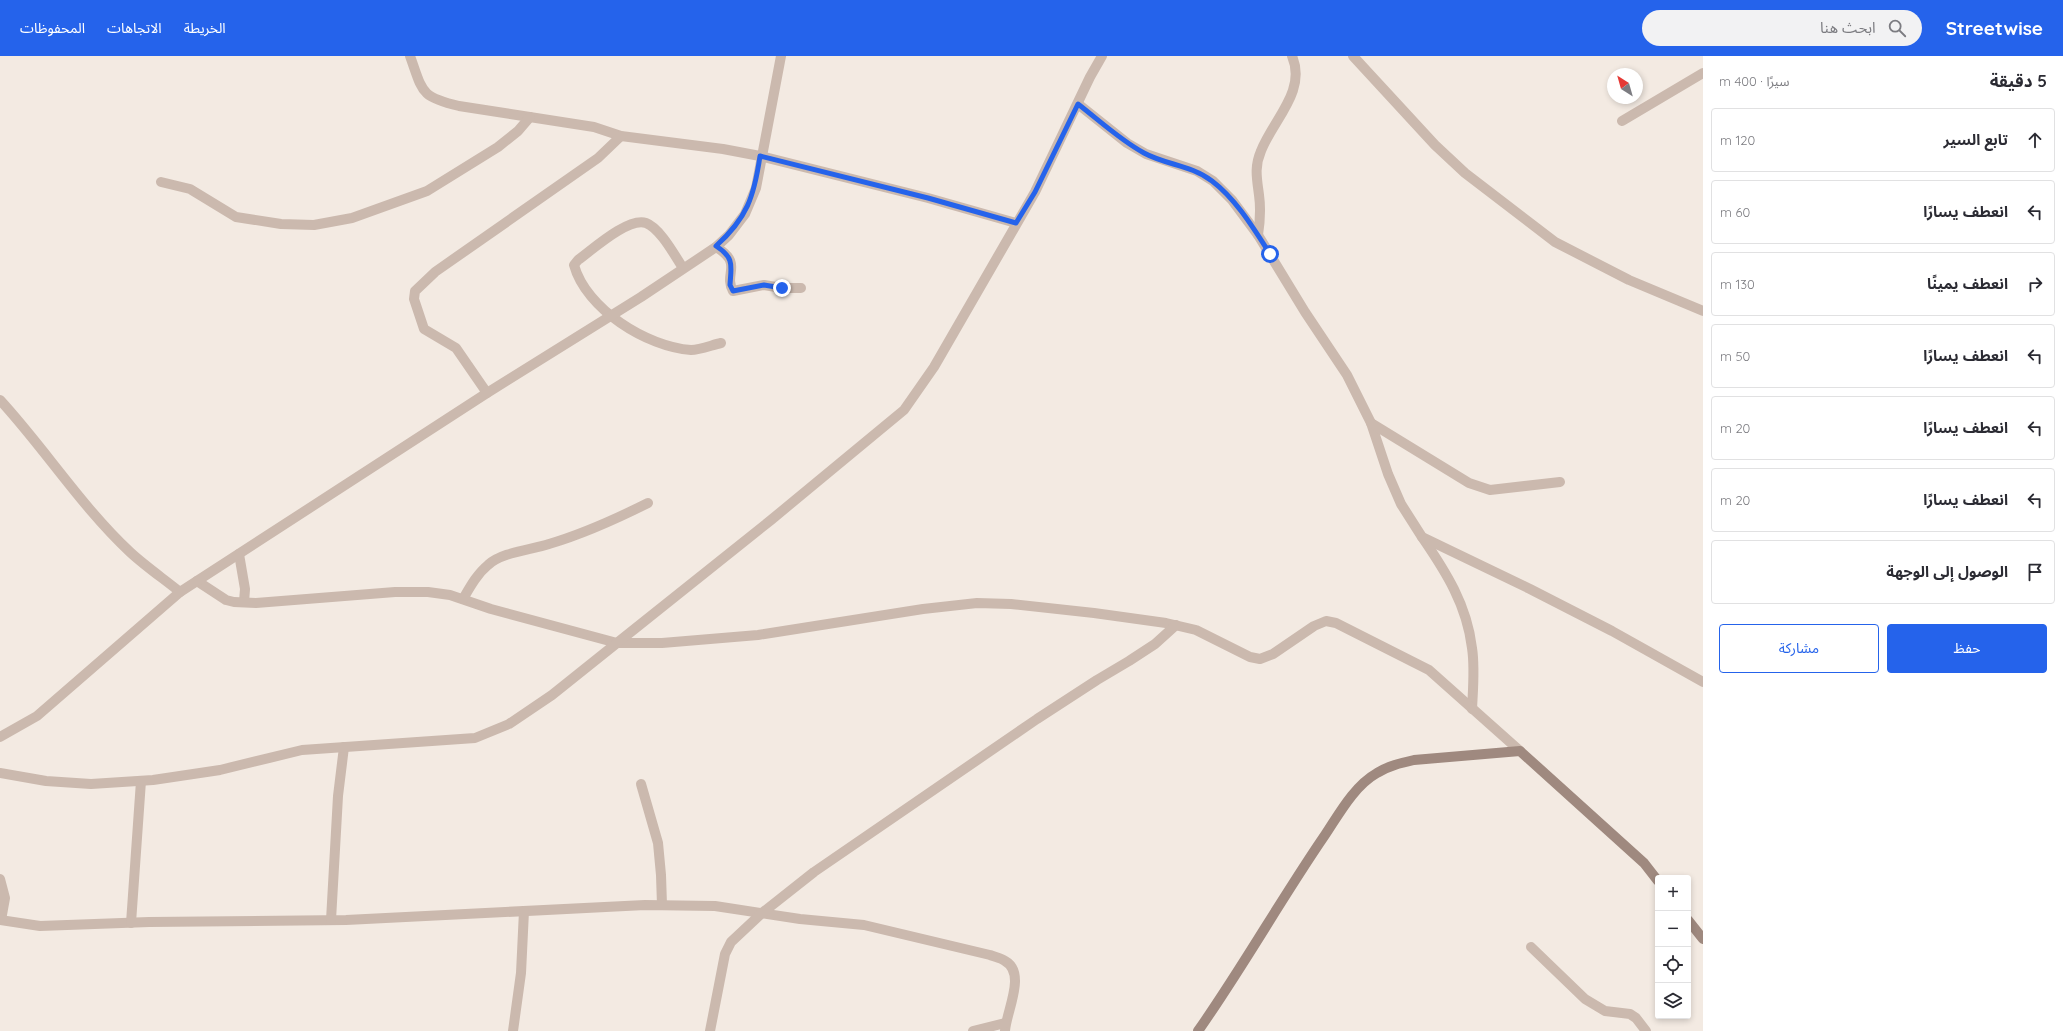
<!DOCTYPE html>
<html lang="ar">
<meta charset="utf-8">
<style>
body{margin:0;font-family:Quicksand,"Noto Sans Arabic",sans-serif;background:#f2f2f3;color:#2b2b33;direction:rtl}
.controls{position:absolute;right:12px;bottom:12px;display:grid;overflow:hidden;border-radius:4px;box-shadow:0 2px 6px #0003}
.controls button{width:36px;height:36px;display:grid;place-items:center;padding:0;border:0;border-bottom:1px solid #e1e1e2;background:#fff;color:#2b2b33;font:20px sans-serif}
.compass{position:absolute;left:1607px;top:12px;width:36px;height:36px;border-radius:50%;background:#fff;box-shadow:0 2px 6px #0003;rotate:323deg}
.stop{position:absolute;width:12px;height:12px;margin:-9px;border:3px solid #2563eb;border-radius:50%;background:#fff}
.stop.end{background:#2563eb;border-color:#fff;box-shadow:0 1px 4px #0008}
.list{margin:0;padding:0;list-style:none}
h2{display:flex;justify-content:space-between;align-items:center;height:52px;margin:0;padding:0 16px;font-size:17px}
h2 small{font-size:13px;font-weight:400;color:#7c7c81}
.list li{display:grid;grid-template-columns:26px 1fr auto;gap:12px;align-items:center;box-sizing:border-box;height:64px;margin:0 8px 8px;padding:0 8px;border:1px solid #e1e1e2;border-radius:4px}
.list b{display:block;font-size:15px;white-space:nowrap}
.list em{font-size:13px;font-style:normal;color:#7c7c81}
.actions{display:flex;gap:8px;padding:12px 16px}
.actions a{flex:1;padding:9px 0;border:1px solid #2563eb;border-radius:4px;text-align:center;font-size:14px;color:#2563eb}
.actions .main{background:#2563eb;color:#fff}
.icon{flex:none;width:22px;height:22px;fill:none;stroke:currentColor;stroke-width:2;stroke-linecap:round;stroke-linejoin:round}
.map{position:relative;flex:none;width:1703px;height:975px;overflow:hidden;direction:ltr}
header{display:flex;align-items:center;gap:24px;box-sizing:border-box;height:56px;padding:0 20px;background:#2563eb;color:#fff}
header strong{font-size:19px}
nav{display:flex;gap:22px;margin-inline-start:auto;font-size:14px}
.search{width:280px;height:36px;background:#f2f2f3;display:flex;align-items:center;gap:10px;box-sizing:border-box;padding:0 14px;border-radius:22px;color:#7c7c81;font-size:15px}
main{display:flex}
aside{flex:1;background:#fff}
.map>svg:first-child{display:block}
.lines{fill:none;stroke-linecap:round;stroke-linejoin:round}
.minor{stroke:#cbb9ae;stroke-width:10}
.tertiary{stroke:#cbb9ae;stroke-width:10}
.secondary{stroke:#9f897f;stroke-width:10}
.route{stroke:#2563eb;stroke-width:5}
</style>
<header>
<strong>Streetwise</strong>
<div class="search"><svg class="icon" aria-label="search" viewBox="0 0 24 24"><circle cx="10" cy="10" r="6"/><path d="M15 15l6 6"/></svg>ابحث هنا</div>
<nav><a>الخريطة</a><a>الاتجاهات</a><a>المحفوظات</a></nav>
</header>
<main>
<aside>
<h2>5 دقيقة<small>سيرًا · 400 m</small></h2>
<ul class="list">
<li><svg class="icon" aria-label="ahead" viewBox="0 0 24 24"><path d="M12 20V5M6 11l6-6 6 6"/></svg><div><b>تابع السير</b></div><em>120 m</em></li>
<li><svg class="icon" aria-label="left" viewBox="0 0 24 24"><path d="M17 20v-9H6M10 6l-5 5 5 5"/></svg><div><b>انعطف يسارًا</b></div><em>60 m</em></li>
<li><svg class="icon" aria-label="right" viewBox="0 0 24 24"><path d="M7 20v-9h11M14 6l5 5-5 5"/></svg><div><b>انعطف يمينًا</b></div><em>130 m</em></li>
<li><svg class="icon" aria-label="left" viewBox="0 0 24 24"><path d="M17 20v-9H6M10 6l-5 5 5 5"/></svg><div><b>انعطف يسارًا</b></div><em>50 m</em></li>
<li><svg class="icon" aria-label="left" viewBox="0 0 24 24"><path d="M17 20v-9H6M10 6l-5 5 5 5"/></svg><div><b>انعطف يسارًا</b></div><em>20 m</em></li>
<li><svg class="icon" aria-label="left" viewBox="0 0 24 24"><path d="M17 20v-9H6M10 6l-5 5 5 5"/></svg><div><b>انعطف يسارًا</b></div><em>20 m</em></li>
<li><svg class="icon" aria-label="arrive" viewBox="0 0 24 24"><path d="M6 21V4h12l-3 4 3 4H6"/></svg><div><b>الوصول إلى الوجهة</b></div></li>
</ul>
<div class="actions"><a class="main">حفظ</a><a>مشاركة</a></div>
</aside>
<div class="map">
<svg width="1703" height="975" viewBox="0 0 1703 975">
<rect width="100%" height="100%" fill="#f3eae2"/>
<g class="lines">
<g class="minor">
<path d="M410 0C423 36 420 41 459 50L594 71 621 80 723 93 760 100 928 142 1016 167"/>
<path d="M1078 48 1127 87 1146 98 1197 115 1213 125 1232 144 1258 179 1305 256 1347 319 1371 367 1388 418 1401 448 1422 481 1530 533 1612 575 1703 626"/>
<path d="M1622 65 1703 17"/>
<path d="M161 126 190 133 236 161 281 168 314 169 352 162 427 135 498 91 518 75 530 61"/>
<path d="M1258 179C1260 166 1261 153 1259 139 1257 123 1254 111 1261 95 1273 64 1307 35 1292 0"/>
<path d="M716 191C744 208 723 217 733 235L764 229 782 232H801"/>
<path d="M683 212C675 200 660 172 646 167 628 161 592 194 578 204L574 209C586 253 647 291 691 294 700 294 712 289 721 287"/>
<path d="M487 337 456 292 424 273 414 243 415 235 435 216 598 102 621 80"/>
<path d="M0 344C45 393 81 450 130 496 145 510 164 523 180 536"/>
<path d="M1371 367 1469 427 1490 434 1560 426"/>
<path d="M1422 481C1446 516 1467 549 1472 592 1475 611 1473 633 1472 653"/>
<path d="M239 498 245 533 244 546"/>
<path d="M197 525 226 544 234 546 256 547 395 536H428L450 539 491 553 617 587H662L758 579 923 553 977 547 1011 548 1094 557 1166 567 1196 574 1250 601 1260 603 1273 598 1314 570 1326 565 1336 567 1429 614 1520 695"/>
<path d="M463 543C470 531 477 518 488 509 502 496 531 494 549 488 583 478 616 463 648 447"/>
<path d="M641 728 658 787 661 819 662 849"/>
<path d="M0 823 5 842 1 864"/>
<path d="M0 864 40 870 149 866 346 864 645 849 715 850 800 863 864 869 990 899C995 901 1001 902 1005 905 1027 917 1006 956 1005 975"/>
<path d="M331 864 338 740 344 691"/>
<path d="M131 867 141 725"/>
<path d="M1531 891 1585 943 1605 955 1630 958 1636 962 1646 975"/>
<path d="M513 975 521 917 524 855"/>
<path d="M710 975 725 898 731 886 762 857 814 816 1037 663 1097 624 1129 605 1155 588 1176 569"/>
<path d="M973 975 1005 967"/>
</g>
<g class="tertiary">
<path d="M1353 0 1435 89 1465 117 1555 186 1629 224 1703 255"/>
<path d="M0 681 37 660 180 536 487 337 641 241 716 191 729 179 745 158 756 132 781 0"/>
<path d="M0 717 46 725 91 728 153 724 220 714 302 694 475 682 509 668 552 639 617 587 771 464 904 354 934 311 1035 136 1090 21 1102 0"/>
</g>
<g class="secondary">
<path d="M1688 864 1703 883"/>
<path d="M1198 975C1243 911 1281 843 1325 779 1339 758 1354 730 1377 717 1388 710 1401 707 1414 704L1520 695 1644 807 1658 825"/>
</g>
</g>
<g class="lines">
<path class="route" d="M782 232 764 229 733 235 730 229C731 210 735 202 716 190 747 162 754 141 760 100L928 142 1016 167 1035 136 1078 48C1100 65 1120 84 1144 97 1166 109 1191 109 1212 125 1236 143 1254 173 1270 198"/>
</g>
</svg>
<div class="controls">
<button>+</button>
<button>−</button>
<button><svg class="icon" aria-label="locate" viewBox="0 0 24 24"><circle cx="12" cy="12" r="6"/><path d="M12 2v4M12 18v4M2 12h4M18 12h4"/></svg></button>
<button><svg class="icon" aria-label="layers" viewBox="0 0 24 24"><path d="M12 4l9 5-9 5-9-5zM3 14l9 5 9-5"/></svg></button>
</div>
<svg class="compass" viewBox="-18 -18 36 36"><path d="M0-13l5 13h-10z" fill="#e53935"/><path d="M0 13l5-13h-10z" fill="#7c7c81"/></svg>
<div class="stop" style="left:1270px;top:198px"></div>
<div class="stop end" style="left:782px;top:232px"></div>
</div>
</main>
